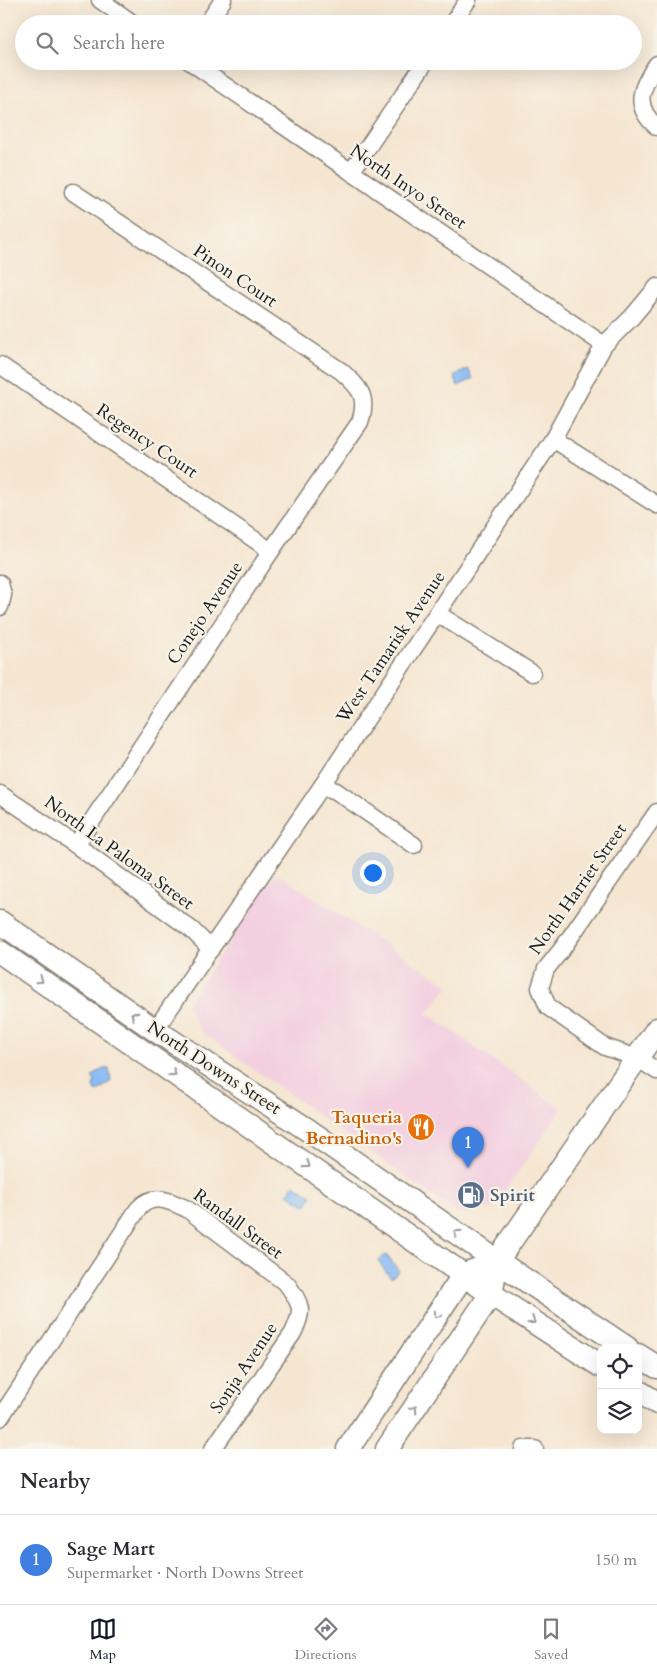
<!DOCTYPE html>
<meta charset="utf-8">
<style>
body{margin:0;font-family:Cardo,serif;background:#f7f7f7;color:#2b2b33}
.controls{position:absolute;right:15px;bottom:15px;display:grid;overflow:hidden;border-radius:10px;box-shadow:0 5px 20px #0002}
.controls button{width:45px;height:45px;display:grid;place-items:center;padding:0;border:0;border-bottom:1px solid #e1e1e2;background:#fff;color:#2b2b33;font:25px sans-serif}
.you{position:absolute;left:372px;top:872px;width:18px;height:18px;margin:-12px;border:4px solid #fff;border-radius:50%;background:#1a73e8;box-shadow:0 0 0 8px #1a73e833}
.badge{display:grid;place-items:center;width:32px;height:32px;border-radius:50%;background:#111827;color:#fff;font-size:16px;font-weight:700}
.pin{position:absolute;translate:-50% -41px;filter:drop-shadow(0 1px 2px #0008)}
.pin::after{content:'';position:absolute;top:26px;width:18px;height:15px;background:inherit;clip-path:polygon(0 0,100% 0,50% 100%)}
.list{margin:0;padding:0;list-style:none}
h2{display:flex;justify-content:space-between;align-items:center;height:65px;margin:0;padding:0 20px;font-size:21px}
h2 small{font-size:16px;font-weight:400;color:#7c7c81}
.list li{display:grid;grid-template-columns:32px 1fr auto;gap:15px;align-items:center;box-sizing:border-box;height:90px;padding:0 20px;border-top:1px solid #e1e1e2}
.list b{display:block;font-size:19px;white-space:nowrap}
.list p{margin:0;font-size:16px;white-space:nowrap;color:#7c7c81}
.list em{font-size:16px;font-style:normal;color:#7c7c81}
.icon{flex:none;width:28px;height:28px;fill:none;stroke:currentColor;stroke-width:2;stroke-linecap:round;stroke-linejoin:round}
.map{position:relative;flex:none;width:657px;height:1449px;overflow:hidden}
.search{position:absolute;background:#fff;box-shadow:0 5px 20px #0002;left:15px;right:15px;top:15px;height:55px;display:flex;align-items:center;gap:12px;box-sizing:border-box;padding:0 18px;border-radius:28px;color:#7c7c81;font-size:19px}
.sheet{height:155px;background:#fff}
nav{display:flex;justify-content:space-around;align-items:center;box-sizing:border-box;height:70px;border-top:1px solid #e1e1e2;background:#fff;font-size:14px;color:#7c7c81}
nav a{display:grid;justify-items:center;gap:2px}
nav .on{color:#111827}
.map>svg:first-child{display:block}
.built{fill:#f3cfe0}
.water{fill:#86baf4;stroke:#516b88}
.lines{fill:none;stroke-linecap:round;stroke-linejoin:round}
.street-casing{stroke:#888176;stroke-width:19}
.secondary-casing{stroke:#888176;stroke-width:25}
.street{stroke:#fff;stroke-width:16}
.secondary{stroke:#fff;stroke-width:22}
.oneway{stroke:#999}
.labels{text-anchor:middle;dominant-baseline:central;stroke-width:4.5;stroke-linejoin:round;paint-order:stroke}
.street-label{font-size:18px;fill:#1c1c1c;stroke:#f7f3e8}
.food-label{font-size:18px;font-weight:bold;fill:#c56008;stroke:#f7f3e8;text-anchor:end}
.service-label{font-size:18px;font-weight:bold;fill:#4e5e75;stroke:#f7f3e8;text-anchor:start}
</style>
<div class="map">
<svg width="657" height="1449" viewBox="0 0 657 1449">
<rect width="100%" height="100%" fill="#f7f3e8"/>
<filter id="ink" filterUnits="userSpaceOnUse"><feTurbulence type="fractalNoise" baseFrequency=".02" numOctaves="2"/><feDisplacementMap in="SourceGraphic" scale="10" xChannelSelector="R" yChannelSelector="G"/><feConvolveMatrix kernelMatrix="1 2 1 2 8 2 1 2 1" color-interpolation-filters="sRGB"/></filter>
<filter id="wash" filterUnits="userSpaceOnUse"><feTurbulence type="fractalNoise" baseFrequency=".0096" numOctaves="4" result="noise"/><feDisplacementMap in="SourceGraphic" scale="20" xChannelSelector="R" yChannelSelector="G"/><feGaussianBlur stdDeviation="1.12" result="paint"/><feColorMatrix in="noise" values="0 0 0 0 0 0 0 0 0 0 0 0 0 0 0 0 0 1.4 0 .05"/><feComposite in="paint" operator="in"/></filter>
<g filter="url(#wash)">
<rect width="100%" height="100%" fill="#f5e6d1"/>
<path class="built" d="M276 873 449 986 427 1013 562 1109 493 1208 458 1214 200 1031 187 1004Z"/>
<g class="water">
<path d="M468 369 473 379 458 386 454 376Z"/>
<path d="M102 1069H109L111 1081 97 1092 93 1087 95 1081 92 1077Z"/>
<path d="M294 1184 312 1196 306 1206 288 1194Z"/>
<path d="M386 1255 399 1271 391 1278 378 1261Z"/>
</g>
</g>
<g filter="url(#ink)">
<g class="lines">
<g class="street-casing">
<g id="street">
<path d="M100 0 134 24"/>
<path d="M207 24 223 0"/>
<path d="M452 24 468 0"/>
<path d="M189 61 604 345"/>
<path d="M657 64C641 87 632 106 657 127"/>
<path d="M351 172 426 61"/>
<path d="M73 192 341 371C359 387 369 396 360 422L271 551 76 845"/>
<path d="M0 365 271 551"/>
<path d="M553 439 657 505"/>
<path d="M0 583 3 595 0 607"/>
<path d="M438 614 532 673"/>
<path d="M322 786 336 791 414 845"/>
<path d="M0 794 76 845 192 930 211 949"/>
<path d="M657 812 562 949 546 969 540 988 548 1007 605 1047 637 1058 657 1071"/>
<path d="M155 1030 322 786 553 439 604 345 632 317 657 287"/>
<path d="M0 1418 138 1209C153 1192 170 1201 187 1209L287 1284C302 1306 304 1309 293 1333L213 1449"/>
<path d="M523 1449H535"/>
</g>
</g>
<g class="secondary-casing">
<g id="secondary">
<path d="M0 922 155 1030 308 1130 497 1261 627 1348"/>
<path d="M0 952 491 1294 601 1366"/>
<path d="M638 1355 657 1367"/>
<path d="M638 1391 657 1403"/>
<path d="M348 1449 464 1274 478 1269"/>
<path d="M387 1449 491 1294 497 1261 657 1029"/>
</g>
</g>
<use href="#street" class="street"/>
<use href="#secondary" class="secondary"/>
</g>
<defs><path id="oneway-chevron" d="M-2-3.5L2.5 0L-2 3.5" fill="none" stroke-width="1.6" stroke-linecap="round" stroke-linejoin="round" transform="scale(1.25)"/></defs>
<g class="oneway">
<use href="#oneway-chevron" transform="translate(40 980) rotate(35)"/>
<use href="#oneway-chevron" transform="translate(134 1015) rotate(-145)"/>
<use href="#oneway-chevron" transform="translate(173 1073) rotate(35)"/>
<use href="#oneway-chevron" transform="translate(307 1165) rotate(35)"/>
<use href="#oneway-chevron" transform="translate(457 1233) rotate(-145)"/>
<use href="#oneway-chevron" transform="translate(437 1315) rotate(124)"/>
<use href="#oneway-chevron" transform="translate(532 1321) rotate(33)"/>
<use href="#oneway-chevron" transform="translate(414 1409) rotate(-56)"/>
</g>
</g>
<defs>
<g id="restaurant-disc" transform="scale(1.4375)"><circle r="9.5" fill="#e8710a" stroke="#f7f3e8"/><path d="M-5-6h1v4h1v-4h1v4h1v-4h1v5L-1.5 .5V6h-2V.5L-5-1ZM5-6V6H3V1.5H1.5Q1.5-4 5-6Z" fill="#fff"/></g>
<g id="fuel-disc" transform="scale(1.4375)"><circle r="9.5" fill="#5c6f8a" stroke="#f7f3e8"/><path d="M-5.5-6h7V0h2V4h1.3V-2.5L3-4.5l.8-.8L6-3V5H2.5V1h-1V6h-7ZM-4.2-4.7v3.2H.2V-4.7Z" fill="#fff"/></g>
</defs>
<g fill-rule="evenodd">
<use href="#restaurant-disc" x="421" y="1127"/>
<use href="#fuel-disc" x="471" y="1195"/>
</g>
<g class="labels">
<g class="street-label">
<text transform="translate(408 187) rotate(34)">North Inyo Street</text>
<text transform="translate(235 276) rotate(34)">Pinon Court</text>
<text transform="translate(147 441) rotate(34)">Regency Court</text>
<text transform="translate(205 613) rotate(-56)">Conejo Avenue</text>
<text transform="translate(391 647) rotate(-56)">West Tamarisk Avenue</text>
<text transform="translate(119 853) rotate(36)">North La Paloma Street</text>
<text transform="translate(578 889) rotate(-55)">North Harriet Street</text>
<text transform="translate(214 1068) rotate(33)">North Downs Street</text>
<text transform="translate(238 1224) rotate(36)">Randall Street</text>
<text transform="translate(244 1368) rotate(-56)">Sonja Avenue</text>
</g>
<g class="food-label">
<text x="402" y="1117">Taqueria<tspan x="402" dy="21">Bernadino's</tspan></text>
</g>
<g class="service-label">
<text x="490" y="1195">Spirit</text>
</g>
</g>
</svg>
<div class="controls">
<button><svg class="icon" aria-label="locate" viewBox="0 0 24 24"><circle cx="12" cy="12" r="6"/><path d="M12 2v4M12 18v4M2 12h4M18 12h4"/></svg></button>
<button><svg class="icon" aria-label="layers" viewBox="0 0 24 24"><path d="M12 4l9 5-9 5-9-5zM3 14l9 5 9-5"/></svg></button>
</div>
<div class="you"></div>
<div class="pin badge" style="left:468px;top:1168px;background:#3f7fe0">1</div>
<div class="search"><svg class="icon" aria-label="search" viewBox="0 0 24 24"><circle cx="10" cy="10" r="6"/><path d="M15 15l6 6"/></svg>Search here</div>
</div>
<section class="sheet">
<h2>Nearby<small></small></h2>
<ul class="list">
<li><span class="badge" style="background:#3f7fe0">1</span><div><b>Sage Mart</b><p>Supermarket · North Downs Street</p></div><em>150 m</em></li>
</ul>
</section>
<nav>
<a class="on"><svg class="icon" aria-label="map" viewBox="0 0 24 24"><path d="M3 6l6-2 6 2 6-2v14l-6 2-6-2-6 2zM9 4v14M15 6v14"/></svg>Map</a>
<a><svg class="icon" aria-label="directions" viewBox="0 0 24 24"><path d="M12 3l9 9-9 9-9-9zM9 14v-3h6M13 9l2 2-2 2"/></svg>Directions</a>
<a><svg class="icon" aria-label="saved" viewBox="0 0 24 24"><path d="M7 4h10v16l-5-4-5 4z"/></svg>Saved</a>
</nav>
